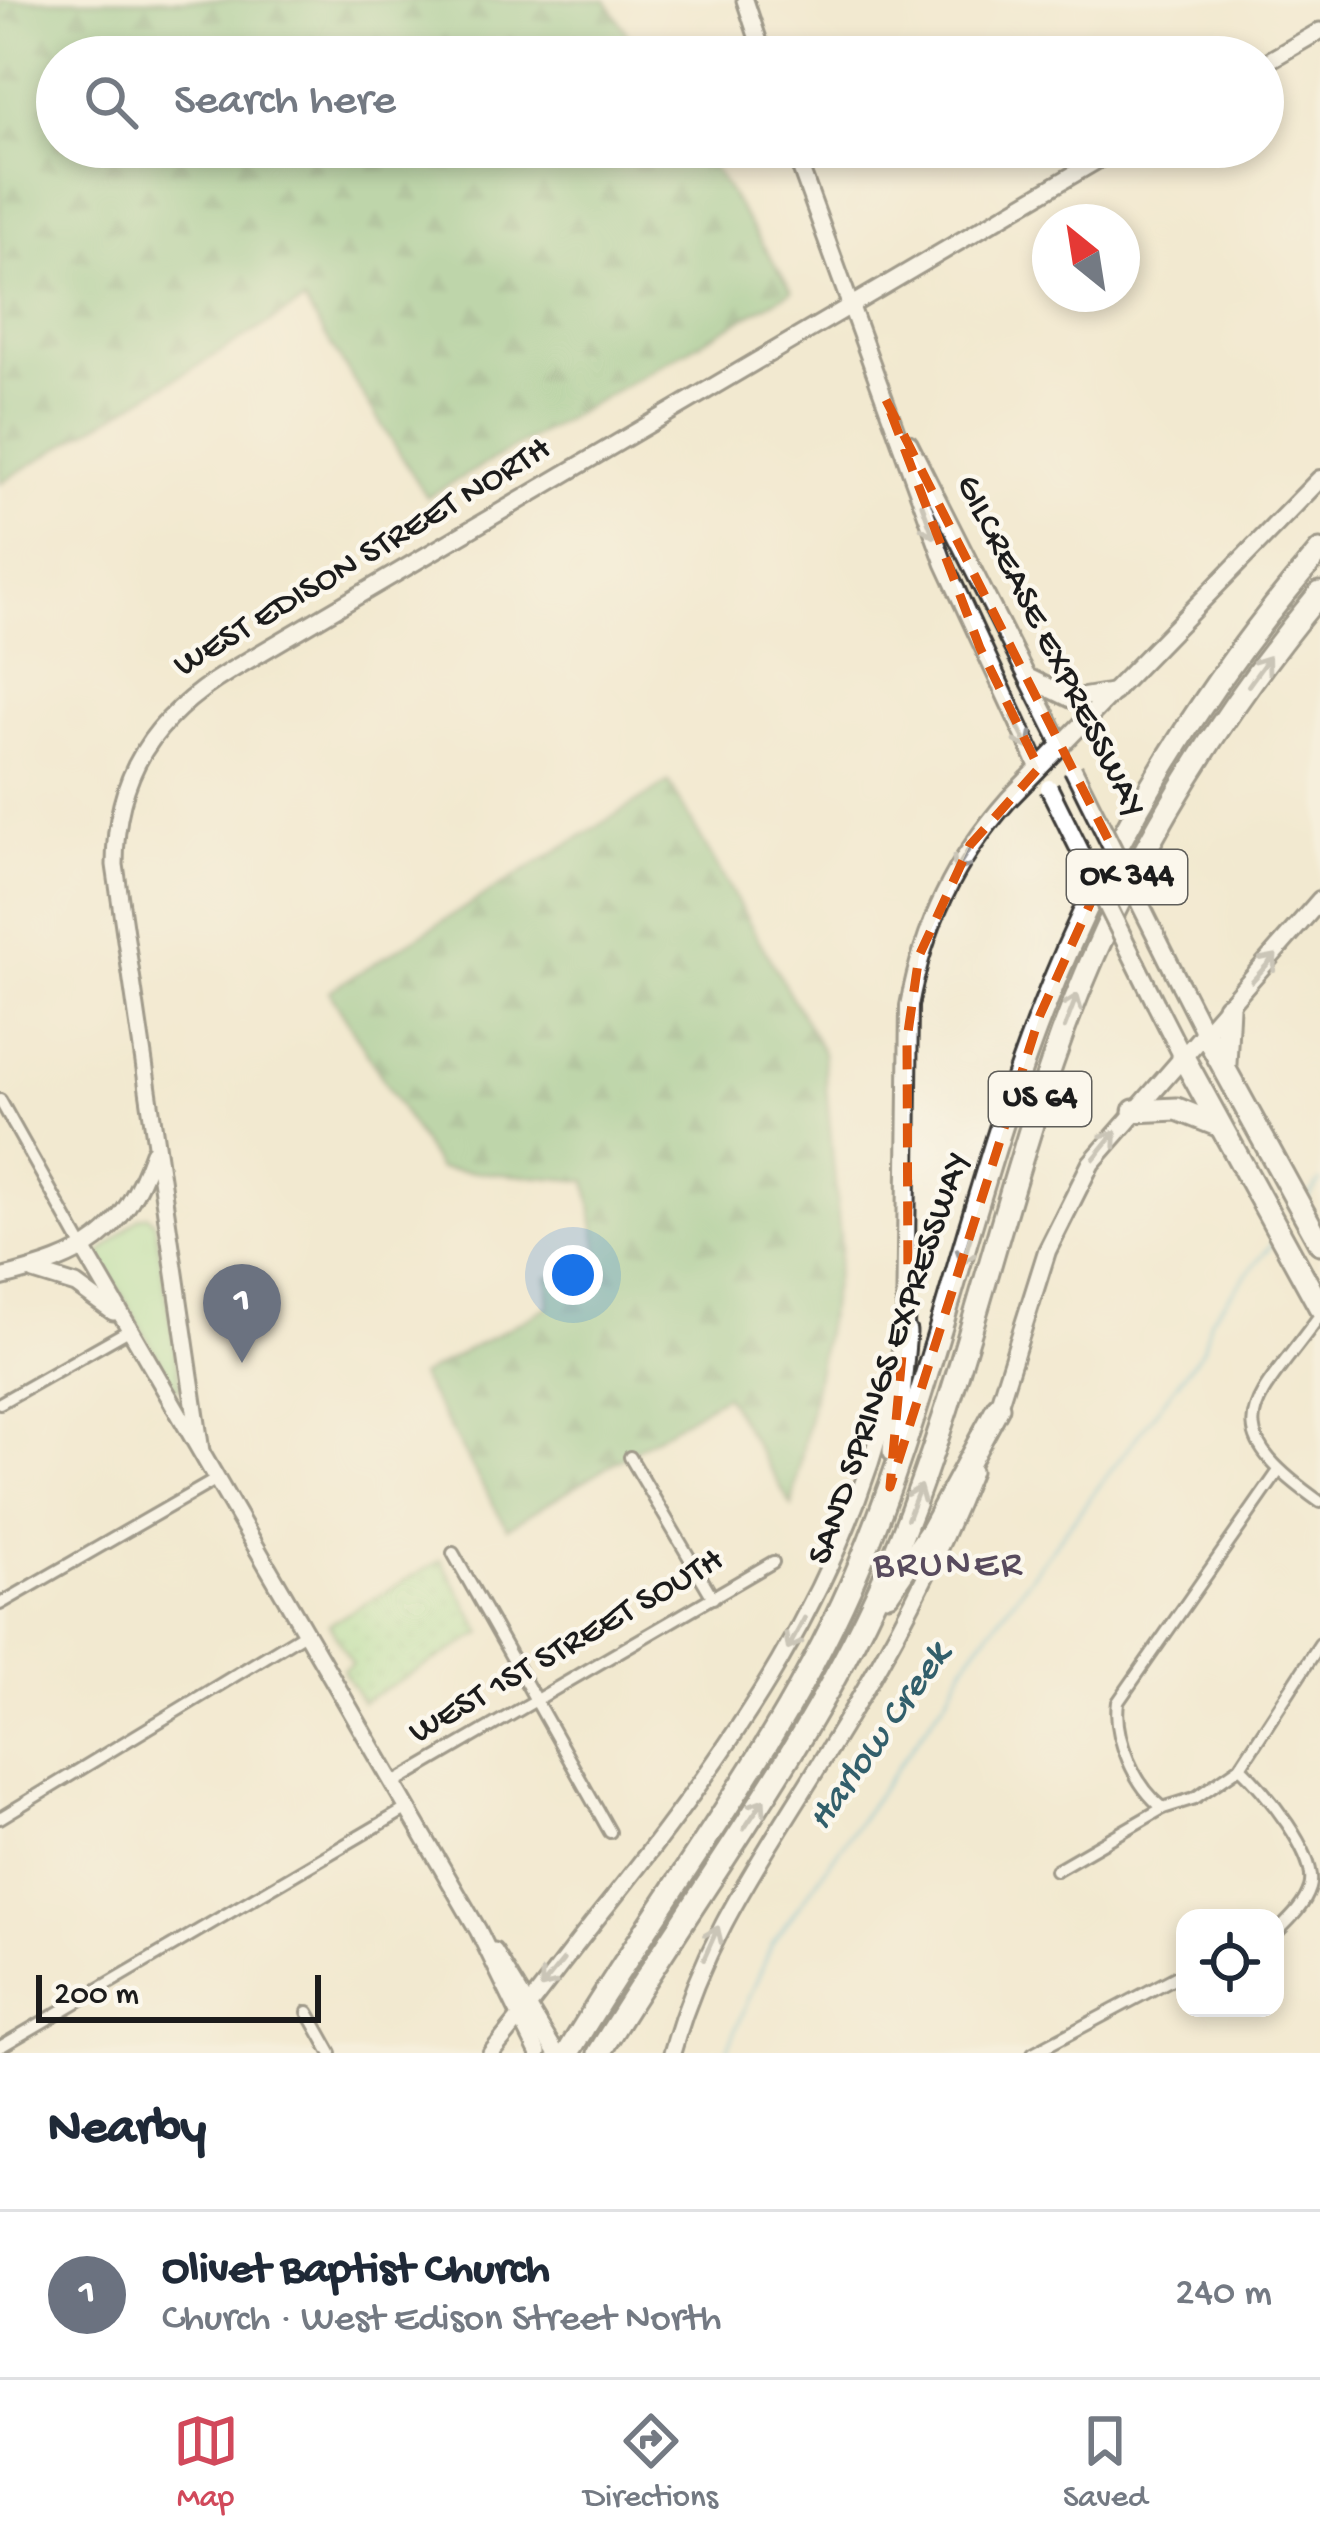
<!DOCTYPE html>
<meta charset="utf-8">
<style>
body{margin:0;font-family:"Gochi Hand",sans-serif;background:#f2f2f3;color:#1f2937}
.controls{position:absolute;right:36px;bottom:36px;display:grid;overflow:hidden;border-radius:24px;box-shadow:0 6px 18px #0003}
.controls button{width:108px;height:108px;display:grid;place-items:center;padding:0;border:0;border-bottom:3px solid #e0e1e3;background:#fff;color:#1f2937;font:60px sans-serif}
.compass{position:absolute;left:1032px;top:204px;width:108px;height:108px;border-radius:50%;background:#fff;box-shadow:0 6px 18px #0003;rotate:330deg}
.scale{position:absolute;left:36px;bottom:30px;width:285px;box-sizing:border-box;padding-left:12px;border:6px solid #1c1c1c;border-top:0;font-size:33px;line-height:42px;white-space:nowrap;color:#1c1c1c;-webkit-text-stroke:9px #fbf7ec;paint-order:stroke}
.you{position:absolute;left:573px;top:1275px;width:42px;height:42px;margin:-30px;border:9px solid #fff;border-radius:50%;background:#1a73e8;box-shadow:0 0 0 18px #1a73e833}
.badge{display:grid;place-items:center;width:78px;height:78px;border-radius:50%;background:#d1495b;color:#fff;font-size:39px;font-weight:700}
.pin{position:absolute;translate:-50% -99px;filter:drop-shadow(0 3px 6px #0008)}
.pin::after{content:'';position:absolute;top:63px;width:42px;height:36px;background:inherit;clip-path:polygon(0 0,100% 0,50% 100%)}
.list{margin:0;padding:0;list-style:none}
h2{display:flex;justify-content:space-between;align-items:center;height:156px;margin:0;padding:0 48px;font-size:51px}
h2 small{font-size:39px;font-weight:400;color:#747a83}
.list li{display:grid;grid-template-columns:78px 1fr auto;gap:36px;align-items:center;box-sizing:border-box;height:168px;padding:0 48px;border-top:3px solid #e0e1e3}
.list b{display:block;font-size:45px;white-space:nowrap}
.list p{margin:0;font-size:39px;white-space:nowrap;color:#747a83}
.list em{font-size:39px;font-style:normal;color:#747a83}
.icon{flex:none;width:66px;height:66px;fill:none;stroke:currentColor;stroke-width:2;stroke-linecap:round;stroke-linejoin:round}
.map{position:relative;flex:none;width:1320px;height:2053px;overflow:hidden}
.search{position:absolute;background:#fff;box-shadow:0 6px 18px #0003;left:36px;right:36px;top:36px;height:132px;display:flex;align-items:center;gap:30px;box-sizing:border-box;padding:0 42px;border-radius:66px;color:#747a83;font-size:45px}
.sheet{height:324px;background:#fff}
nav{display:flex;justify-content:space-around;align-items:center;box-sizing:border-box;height:168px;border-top:3px solid #e0e1e3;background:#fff;font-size:33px;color:#747a83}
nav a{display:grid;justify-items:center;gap:6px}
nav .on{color:#d1495b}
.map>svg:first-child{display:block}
.grass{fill:url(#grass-dots);stroke:#5e7d58;stroke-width:3}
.forest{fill:url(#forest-firs);stroke:#4e6c4c;stroke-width:3}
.green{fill:#9fde93;stroke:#5e7d58;stroke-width:3}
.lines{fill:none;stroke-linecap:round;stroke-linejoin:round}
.stream{stroke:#4db0cc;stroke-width:3}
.street-casing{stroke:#3c3b37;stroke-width:16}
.secondary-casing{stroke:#3c3b37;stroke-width:21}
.primary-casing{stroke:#3c3b37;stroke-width:22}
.highway-casing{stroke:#3c3b37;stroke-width:27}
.street{stroke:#fff;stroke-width:10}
.secondary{stroke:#fff;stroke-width:15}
.primary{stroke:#fff;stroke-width:16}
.highway{stroke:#fff;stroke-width:21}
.primary-bridge-casing{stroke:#3c3b37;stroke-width:22;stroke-linecap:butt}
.primary-bridge{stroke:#fff;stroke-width:16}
.oneway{stroke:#999}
.marked{fill:none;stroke:#de560d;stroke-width:9;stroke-dasharray:24 15;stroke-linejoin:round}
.labels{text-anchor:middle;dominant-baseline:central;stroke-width:9;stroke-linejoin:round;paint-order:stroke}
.shield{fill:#fbf7ec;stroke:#5f5e5a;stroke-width:3}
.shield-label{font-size:33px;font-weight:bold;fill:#1c1c1c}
.street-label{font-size:36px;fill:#1c1c1c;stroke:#fbf7ec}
.neighbourhood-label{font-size:39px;letter-spacing:3px;fill:#584b5d;stroke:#fbf7ec}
.water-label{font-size:39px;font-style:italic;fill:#325f6b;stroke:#fbf7ec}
</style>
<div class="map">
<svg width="1320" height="2053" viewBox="0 0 1320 2053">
<defs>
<pattern id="grass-dots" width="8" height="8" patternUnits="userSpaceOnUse" patternTransform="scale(3)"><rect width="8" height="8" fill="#9fde93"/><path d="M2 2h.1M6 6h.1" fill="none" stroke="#88be7e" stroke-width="1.8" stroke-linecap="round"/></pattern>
<pattern id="forest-firs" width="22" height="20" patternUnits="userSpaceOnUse" patternTransform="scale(3)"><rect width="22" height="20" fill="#7fbd7d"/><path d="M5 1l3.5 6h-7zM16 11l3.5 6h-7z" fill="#679966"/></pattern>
</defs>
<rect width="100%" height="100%" fill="#fbf7ec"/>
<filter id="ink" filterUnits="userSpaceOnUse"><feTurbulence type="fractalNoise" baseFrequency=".00833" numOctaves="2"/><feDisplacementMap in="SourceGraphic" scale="24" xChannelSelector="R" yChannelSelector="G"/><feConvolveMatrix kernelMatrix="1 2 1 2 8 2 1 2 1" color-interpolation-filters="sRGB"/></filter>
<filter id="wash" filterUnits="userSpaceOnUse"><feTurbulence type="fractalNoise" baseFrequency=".004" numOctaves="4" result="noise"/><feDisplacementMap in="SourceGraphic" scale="48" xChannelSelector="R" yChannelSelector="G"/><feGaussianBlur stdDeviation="2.7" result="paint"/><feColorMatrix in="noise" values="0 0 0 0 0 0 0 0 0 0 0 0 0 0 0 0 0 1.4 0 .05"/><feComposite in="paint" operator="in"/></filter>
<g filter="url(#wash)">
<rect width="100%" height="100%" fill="#f2e9d0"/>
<path class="grass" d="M441 1560 483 1633 362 1702 343 1670 352 1664 329 1624Z"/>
<g class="forest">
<path d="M0 0H606L642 57H57V147H700L792 291 427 497 304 302 0 483Z"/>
<path d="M669 782 823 1052 841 1248 792 1506 725 1395 507 1528 419 1376 549 1306 547 1277 602 1269 587 1181 438 1169 329 991Z"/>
</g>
<path class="green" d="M148 1215 155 1223 181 1387 176 1389 99 1255 139 1217Z"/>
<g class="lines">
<g class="stream">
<path d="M1307 1199 1320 1181"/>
<path d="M726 2053 772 1944 947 1697 965 1663 1203 1349 1211 1318 1272 1244"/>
</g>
</g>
</g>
<g filter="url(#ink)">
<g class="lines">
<g class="street-casing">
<g id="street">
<path d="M0 1100 84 1250"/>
<path d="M1320 1315C1255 1406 1210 1424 1320 1502"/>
<path d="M0 1403 129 1330"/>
<path d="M630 1457 713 1598"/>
<path d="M453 1553 610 1832"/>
<path d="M0 1604 217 1479"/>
<path d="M1240 1767C1263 1788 1320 1857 1310 1888 1304 1907 1288 1921 1275 1934"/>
<path d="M392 1784 773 1562"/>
<path d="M1163 1808C1135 1786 1113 1737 1118 1702L1278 1472"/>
<path d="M0 1818 305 1633"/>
<path d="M1056 1870 1163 1808 1195 1798 1240 1767 1320 1644"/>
<path d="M308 2012 331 2053"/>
<path d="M0 2047 406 1809"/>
<path d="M1033 2053 1185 1972"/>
</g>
</g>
<g class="secondary-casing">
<g id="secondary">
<path d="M745 0 764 57"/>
<path d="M1263 64 1320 31"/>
<path d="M793 147 944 563 1039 768"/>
<path d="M909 443 1062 746"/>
<path d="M84 1250 478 1930 538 2053"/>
<path d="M34 1272 76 1285 113 1312"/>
<path d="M0 1278C85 1257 123 1237 153 1152"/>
<path d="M201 1451 115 865C115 774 154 717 230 671L1120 147"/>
<path d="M494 1951 556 2053"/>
<path d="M491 2053C532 2005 569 1952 609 1903 733 1748 845 1586 891 1389"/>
<path d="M672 2053C705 1937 759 1863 821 1762 878 1671 933 1571 972 1471"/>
</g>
</g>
<g class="primary-casing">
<g id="primary">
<path d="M1029 678 1072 699 1114 692"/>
<path d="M1180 984 1205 1033"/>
<path d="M1156 1004 1183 1057"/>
<path d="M905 1332 909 1006C924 926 954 861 1009 799L1320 479"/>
<path d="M998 1407 1047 1251 1091 1163 1320 900"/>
</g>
</g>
<g class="highway-casing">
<g id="highway">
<path d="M1205 1033 1320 1243"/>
<path d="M1183 1057 1320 1307"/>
<path d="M1225 1064 1228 1007"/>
<path d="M1134 1111 1177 1109 1220 1126"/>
<path d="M894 1451 905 1332"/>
<path d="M888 1593 931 1531 998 1407"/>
<path d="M568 2053C665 1890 787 1740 860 1564 934 1386 971 1194 1041 1014 1106 845 1201 689 1320 551"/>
<path d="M599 2053C699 1888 819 1735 894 1555 960 1395 996 1226 1052 1063 1111 891 1204 733 1320 593"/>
</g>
</g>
<use href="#street" class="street"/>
<use href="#secondary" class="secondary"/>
<use href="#primary" class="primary"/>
<use href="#highway" class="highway"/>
<g class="primary-bridge-casing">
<g id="primary-bridge">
<path d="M1073 769 1180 984"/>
<path d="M1049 788 1156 1004"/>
</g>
</g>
<use href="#primary-bridge" class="primary-bridge"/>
</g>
<defs><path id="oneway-shaft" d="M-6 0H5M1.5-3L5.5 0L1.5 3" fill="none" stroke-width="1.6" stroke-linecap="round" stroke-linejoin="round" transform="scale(3)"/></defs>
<g class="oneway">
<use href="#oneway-shaft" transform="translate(928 521) rotate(70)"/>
<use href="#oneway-shaft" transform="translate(1259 671) rotate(-54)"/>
<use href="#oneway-shaft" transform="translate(1021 733) rotate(63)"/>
<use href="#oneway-shaft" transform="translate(964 857) rotate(122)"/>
<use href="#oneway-shaft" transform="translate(1264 968) rotate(-48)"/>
<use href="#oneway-shaft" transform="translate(1071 1011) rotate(-69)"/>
<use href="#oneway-shaft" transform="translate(1105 1145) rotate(-51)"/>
<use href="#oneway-shaft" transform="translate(967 1248) rotate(107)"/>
<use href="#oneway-shaft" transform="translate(914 1502) rotate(-69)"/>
<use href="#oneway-shaft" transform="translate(796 1634) rotate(118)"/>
<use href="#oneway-shaft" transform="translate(754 1814) rotate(-56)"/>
<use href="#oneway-shaft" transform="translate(711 1943) rotate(-66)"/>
<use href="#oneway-shaft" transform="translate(552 1974) rotate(129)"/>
</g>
</g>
<path d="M0 0H1320V2053H0ZM886 400 1114 851 1040 1015 890 1487 908 1289 907 1039 919 956 970 845 1039 768 980 648Z" fill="#f2e9d0" fill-opacity=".55" fill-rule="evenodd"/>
<path class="marked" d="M886 400 1114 851 1040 1015 890 1487 908 1289 907 1039 919 956 970 845 1039 768 980 648Z"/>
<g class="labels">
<g class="shield">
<rect x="1067" y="850" width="120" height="54" rx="9"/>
<rect x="989" y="1072" width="102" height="54" rx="9"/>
</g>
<g class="shield-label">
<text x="1127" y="877">OK 344</text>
<text x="1040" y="1099">US 64</text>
</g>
<g class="street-label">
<text transform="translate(363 559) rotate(-31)">WEST EDISON STREET NORTH</text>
<text transform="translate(1049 647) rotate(63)">GILCREASE EXPRESSWAY</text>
<text transform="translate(891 1359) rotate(-71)">SAND SPRINGS EXPRESSWAY</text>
<text transform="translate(567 1648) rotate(-30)">WEST 1ST STREET SOUTH</text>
</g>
<g class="neighbourhood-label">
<text x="949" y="1567">BRUNER</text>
</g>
<g class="water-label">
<text transform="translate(881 1738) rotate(-55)">Harlow Creek</text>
</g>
</g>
</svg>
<div class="controls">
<button><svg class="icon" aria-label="locate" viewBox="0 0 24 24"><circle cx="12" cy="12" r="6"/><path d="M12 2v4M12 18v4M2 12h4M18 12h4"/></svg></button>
</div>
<svg class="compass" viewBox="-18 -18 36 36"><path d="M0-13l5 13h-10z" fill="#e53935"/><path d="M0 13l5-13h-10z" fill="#747a83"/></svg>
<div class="scale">200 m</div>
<div class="you"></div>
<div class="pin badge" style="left:242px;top:1363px;background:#6b7280">1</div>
<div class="search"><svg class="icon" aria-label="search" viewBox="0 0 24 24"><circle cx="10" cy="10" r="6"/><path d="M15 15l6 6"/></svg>Search here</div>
</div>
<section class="sheet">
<h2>Nearby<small></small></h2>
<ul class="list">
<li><span class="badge" style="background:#6b7280">1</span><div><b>Olivet Baptist Church</b><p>Church · West Edison Street North</p></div><em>240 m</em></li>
</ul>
</section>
<nav>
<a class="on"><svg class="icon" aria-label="map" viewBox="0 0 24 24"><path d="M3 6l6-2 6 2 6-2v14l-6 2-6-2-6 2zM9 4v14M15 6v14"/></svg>Map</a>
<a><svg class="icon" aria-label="directions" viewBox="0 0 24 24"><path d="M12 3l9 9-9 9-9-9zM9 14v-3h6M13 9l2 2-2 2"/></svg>Directions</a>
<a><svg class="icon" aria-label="saved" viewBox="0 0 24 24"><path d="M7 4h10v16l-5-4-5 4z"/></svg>Saved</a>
</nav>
